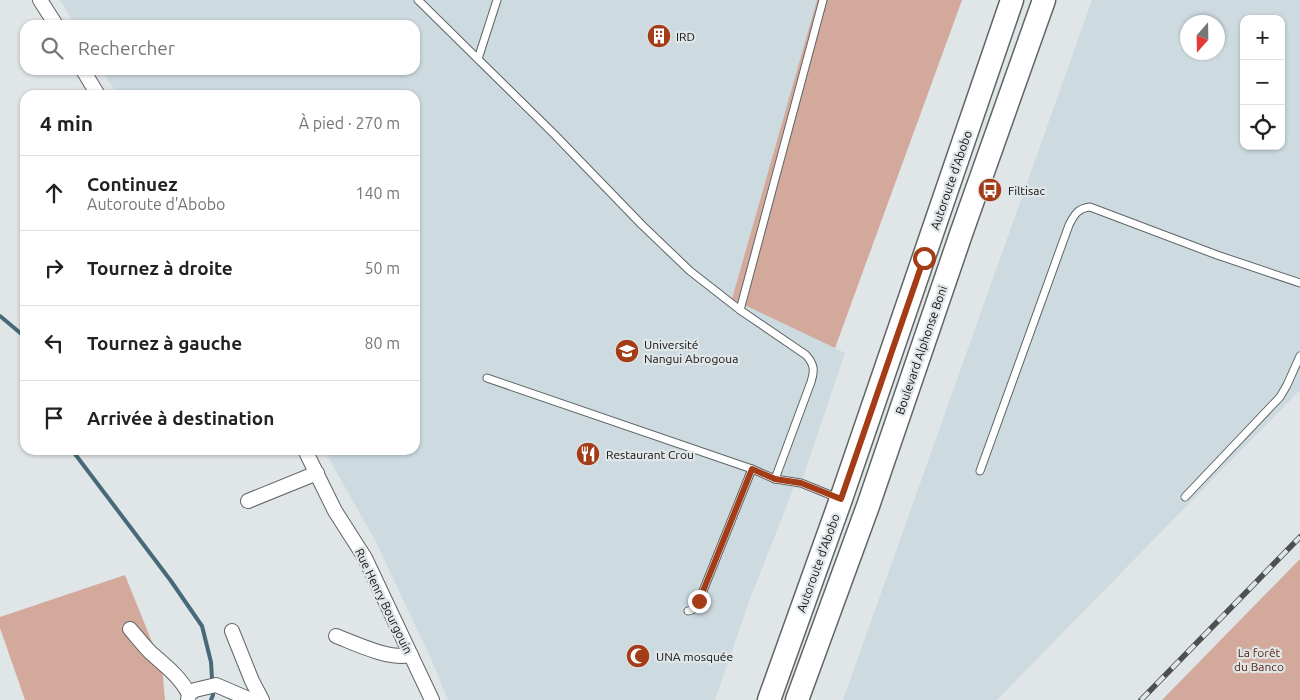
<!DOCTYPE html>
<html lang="fr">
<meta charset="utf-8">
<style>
body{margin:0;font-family:Ubuntu,sans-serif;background:#f6f6f6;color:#222}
.controls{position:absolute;right:15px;top:15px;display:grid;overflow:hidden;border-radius:10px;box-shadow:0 1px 4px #0004}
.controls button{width:45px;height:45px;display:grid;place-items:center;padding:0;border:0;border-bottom:1px solid #e0e0e0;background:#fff;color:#222;font:25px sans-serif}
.compass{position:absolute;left:1180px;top:15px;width:45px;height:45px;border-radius:50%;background:#fff;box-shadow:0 1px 4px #0004;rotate:200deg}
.stop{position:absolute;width:15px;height:15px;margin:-11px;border:4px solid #a33c17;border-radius:50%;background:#fff}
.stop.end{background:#a33c17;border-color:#fff;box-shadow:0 1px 5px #0008}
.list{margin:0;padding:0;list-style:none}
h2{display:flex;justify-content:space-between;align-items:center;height:65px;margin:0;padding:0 20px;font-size:21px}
h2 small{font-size:16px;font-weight:400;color:#767676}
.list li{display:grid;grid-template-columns:32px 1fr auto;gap:15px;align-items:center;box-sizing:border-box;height:75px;padding:0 20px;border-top:1px solid #e0e0e0}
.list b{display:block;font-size:19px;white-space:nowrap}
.list p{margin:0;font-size:16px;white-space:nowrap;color:#767676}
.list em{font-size:16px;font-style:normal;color:#767676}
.icon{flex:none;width:28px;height:28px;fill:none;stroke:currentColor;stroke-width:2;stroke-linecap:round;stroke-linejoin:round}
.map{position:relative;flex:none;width:1300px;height:700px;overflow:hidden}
.search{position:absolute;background:#fff;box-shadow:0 1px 4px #0004;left:20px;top:20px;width:400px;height:55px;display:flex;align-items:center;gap:12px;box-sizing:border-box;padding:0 18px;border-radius:15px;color:#767676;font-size:19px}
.panel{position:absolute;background:#fff;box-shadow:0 1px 4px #0004;left:20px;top:90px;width:400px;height:365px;border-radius:15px}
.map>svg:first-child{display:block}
.built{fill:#cddbe1;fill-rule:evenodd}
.green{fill:#d3a99c}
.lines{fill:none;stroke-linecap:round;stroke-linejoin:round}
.stream{stroke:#486a78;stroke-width:4}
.lane-casing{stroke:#5f6466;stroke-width:9}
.street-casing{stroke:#5f6466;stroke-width:16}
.primary-casing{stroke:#5f6466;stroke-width:25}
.lane{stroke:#fff;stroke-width:7}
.street{stroke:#fff;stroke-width:14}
.primary{stroke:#fff;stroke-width:22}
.rail-casing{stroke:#4d5050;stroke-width:5.5}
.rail{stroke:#e0e5e7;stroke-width:4;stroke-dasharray:11;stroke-linecap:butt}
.route{stroke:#a33c17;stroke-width:6}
.labels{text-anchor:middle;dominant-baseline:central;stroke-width:4.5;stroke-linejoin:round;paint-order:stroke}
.poi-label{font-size:12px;fill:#0f1111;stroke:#e0e5e7;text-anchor:start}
.street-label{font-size:12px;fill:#0f1111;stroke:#e0e5e7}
.park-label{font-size:12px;fill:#5b220e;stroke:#e0e5e7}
</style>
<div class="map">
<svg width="1300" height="700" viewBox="0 0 1300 700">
<rect width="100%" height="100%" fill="#e0e5e7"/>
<g class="built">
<path d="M60 0H962L835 348 845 353 801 483 799 489 794 487 750 599 715 700H448L432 661 375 540 324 450H415V95H117L102 70H415V25H75Z"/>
<path d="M1092 0H1300V390L997 700H843ZM1244 19H1281V146H1244ZM1188 22H1218V52H1188Z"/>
</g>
<g class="green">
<path d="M817 0H962L835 348 732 299Z"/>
<path d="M1300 559V700H1162Z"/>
<path d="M125 575 162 667 165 700H25L0 628V617Z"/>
</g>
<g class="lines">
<g class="stream">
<path d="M0 316 25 337"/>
<path d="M72 450 171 581 202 626 211 662 213 695 211 700"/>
</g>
<g class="lane-casing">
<g id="lane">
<path d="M418 0 553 133 642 225 690 271 740 310 806 355C814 364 815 370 811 382L775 479"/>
<path d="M478 59 497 0"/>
<path d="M740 310 823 0"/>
<path d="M487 378 752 469 775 479 801 483 838 498"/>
<path d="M980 471 1069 225C1074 215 1078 208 1090 207L1217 255 1300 283"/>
<path d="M1185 497 1280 397 1287 385 1300 356"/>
<path d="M688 611 692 610 699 601 752 469"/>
</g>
</g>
<g class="street-casing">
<g id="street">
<path d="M40 0 56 25"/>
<path d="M83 70 98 95"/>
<path d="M305 450 335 511 365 558 432 700"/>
<path d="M248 501 317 473"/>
<path d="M130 629C137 637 144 646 151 653 166 666 180 677 189 694"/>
<path d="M232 631 252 681 262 700"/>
<path d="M336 636C357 644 389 660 411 655"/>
<path d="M188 700 189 694 195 690 216 685 251 700"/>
</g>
</g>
<g class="primary-casing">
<g id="primary">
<path d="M769 700 841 499 1012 0"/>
<path d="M797 700 868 506 961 234 1044 0"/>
</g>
</g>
<use href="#lane" class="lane"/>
<use href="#street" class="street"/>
<use href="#primary" class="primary"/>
<g class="rail-casing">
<path id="rail" d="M1141 700 1300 537"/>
</g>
<use href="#rail" class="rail"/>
</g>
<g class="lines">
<path class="route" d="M699 601 752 469 775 479 801 483 841 499 924 258"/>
</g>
<defs>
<g id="building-disc" transform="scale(1.25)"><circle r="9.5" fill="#a33c17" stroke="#e0e5e7"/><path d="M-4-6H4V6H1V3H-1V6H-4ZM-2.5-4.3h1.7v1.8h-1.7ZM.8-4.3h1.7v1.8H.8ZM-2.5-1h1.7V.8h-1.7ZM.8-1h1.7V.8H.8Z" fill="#fff"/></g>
<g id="bus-disc" transform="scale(1.25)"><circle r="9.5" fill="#a33c17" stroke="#e0e5e7"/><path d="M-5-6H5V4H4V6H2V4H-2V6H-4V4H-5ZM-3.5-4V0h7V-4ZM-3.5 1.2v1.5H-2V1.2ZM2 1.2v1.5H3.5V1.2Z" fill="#fff"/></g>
<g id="university-disc" transform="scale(1.25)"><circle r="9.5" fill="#a33c17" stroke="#e0e5e7"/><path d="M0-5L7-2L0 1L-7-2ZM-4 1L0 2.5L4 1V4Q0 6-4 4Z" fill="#fff"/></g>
<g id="restaurant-disc" transform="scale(1.25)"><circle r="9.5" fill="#a33c17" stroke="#e0e5e7"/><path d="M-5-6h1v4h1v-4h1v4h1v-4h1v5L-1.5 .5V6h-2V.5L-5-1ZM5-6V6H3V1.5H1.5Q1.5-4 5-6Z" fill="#fff"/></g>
<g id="mosque-disc" transform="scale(1.25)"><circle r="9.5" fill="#a33c17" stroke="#e0e5e7"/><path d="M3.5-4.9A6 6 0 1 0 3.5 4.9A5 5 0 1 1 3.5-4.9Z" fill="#fff"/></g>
</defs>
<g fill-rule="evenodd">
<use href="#building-disc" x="659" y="36"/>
<use href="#bus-disc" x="990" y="190"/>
<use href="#university-disc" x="627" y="351"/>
<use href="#restaurant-disc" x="588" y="454"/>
<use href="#mosque-disc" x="638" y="656"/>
</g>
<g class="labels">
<g class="poi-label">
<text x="676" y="36">IRD</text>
<text x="1008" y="190">Filtisac</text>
<text x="644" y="344">Université<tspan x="644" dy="14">Nangui Abrogoua</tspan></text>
<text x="606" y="454">Restaurant Crou</text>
<text x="656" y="656">UNA mosquée</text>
</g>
<g class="street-label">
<text transform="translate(951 180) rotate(-71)">Autoroute d'Abobo</text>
<text transform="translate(921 350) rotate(-71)">Boulevard Alphonse Boni</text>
<text transform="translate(818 563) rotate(-70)">Autoroute d'Abobo</text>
<text transform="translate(384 601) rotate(64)">Rue Henry Bourgouin</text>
</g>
<g class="park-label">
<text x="1259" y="652">La forêt<tspan x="1259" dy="14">du Banco</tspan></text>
</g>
</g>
</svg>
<div class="controls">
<button>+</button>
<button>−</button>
<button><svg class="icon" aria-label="locate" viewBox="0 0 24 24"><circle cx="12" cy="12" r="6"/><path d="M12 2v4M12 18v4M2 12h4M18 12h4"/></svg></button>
</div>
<svg class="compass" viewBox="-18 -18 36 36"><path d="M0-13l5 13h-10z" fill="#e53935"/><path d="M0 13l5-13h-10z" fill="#767676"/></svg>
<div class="stop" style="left:924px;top:258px"></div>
<div class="stop end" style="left:699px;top:601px"></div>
<div class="search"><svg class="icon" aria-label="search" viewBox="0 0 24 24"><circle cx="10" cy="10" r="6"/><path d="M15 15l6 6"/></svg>Rechercher</div>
<section class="panel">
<h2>4 min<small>À pied · 270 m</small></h2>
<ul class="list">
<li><svg class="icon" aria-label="ahead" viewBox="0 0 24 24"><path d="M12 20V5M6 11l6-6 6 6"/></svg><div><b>Continuez</b><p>Autoroute d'Abobo</p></div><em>140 m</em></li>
<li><svg class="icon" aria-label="right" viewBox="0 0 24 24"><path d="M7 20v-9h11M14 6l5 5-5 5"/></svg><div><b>Tournez à droite</b></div><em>50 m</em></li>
<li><svg class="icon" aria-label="left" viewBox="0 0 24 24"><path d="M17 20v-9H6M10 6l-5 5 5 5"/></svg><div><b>Tournez à gauche</b></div><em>80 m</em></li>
<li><svg class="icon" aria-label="arrive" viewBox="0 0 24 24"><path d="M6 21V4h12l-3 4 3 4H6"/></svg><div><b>Arrivée à destination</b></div></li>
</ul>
</section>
</div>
